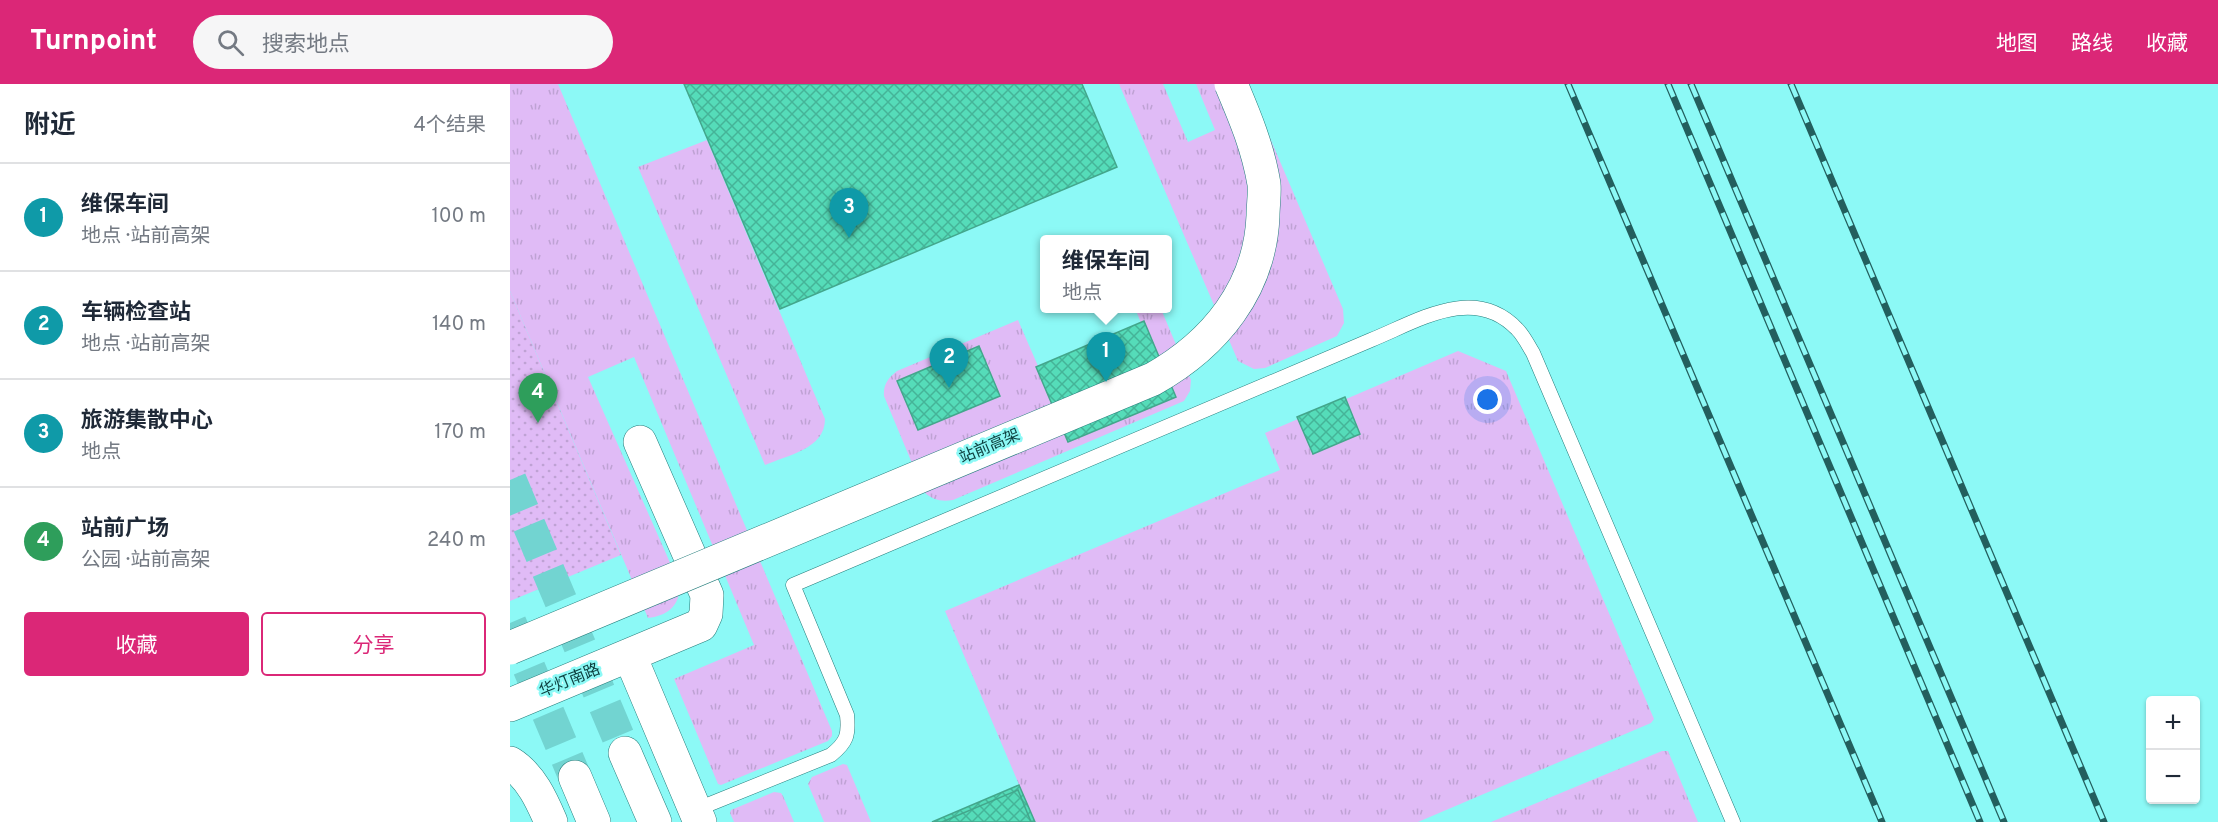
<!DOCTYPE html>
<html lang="zh">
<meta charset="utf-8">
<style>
body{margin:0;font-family:Overpass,"Noto Sans SC",sans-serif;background:#f6f6f7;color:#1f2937}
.controls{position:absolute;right:18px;bottom:18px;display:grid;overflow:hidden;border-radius:6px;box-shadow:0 2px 4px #0004}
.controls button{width:54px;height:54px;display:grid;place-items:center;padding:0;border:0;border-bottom:2px solid #e0e1e3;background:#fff;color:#1f2937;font:30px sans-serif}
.you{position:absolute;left:978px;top:316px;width:21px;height:21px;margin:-15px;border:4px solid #fff;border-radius:50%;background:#1a73e8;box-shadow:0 0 0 9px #1a73e833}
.badge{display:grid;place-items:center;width:39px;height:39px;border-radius:50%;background:#db2777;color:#fff;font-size:20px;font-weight:700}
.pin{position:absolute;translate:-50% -50px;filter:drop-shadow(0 2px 3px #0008)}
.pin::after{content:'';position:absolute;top:32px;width:21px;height:18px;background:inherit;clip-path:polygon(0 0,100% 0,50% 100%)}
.popup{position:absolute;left:530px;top:151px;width:132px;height:78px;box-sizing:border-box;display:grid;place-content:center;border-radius:6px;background:#fff;filter:drop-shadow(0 2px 4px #0005);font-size:20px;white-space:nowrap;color:#747a83}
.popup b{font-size:22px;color:#1f2937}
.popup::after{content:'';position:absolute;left:50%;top:100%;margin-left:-12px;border:12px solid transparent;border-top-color:#fff}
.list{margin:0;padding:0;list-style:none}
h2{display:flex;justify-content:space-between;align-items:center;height:78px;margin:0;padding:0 24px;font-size:26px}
h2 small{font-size:20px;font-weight:400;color:#747a83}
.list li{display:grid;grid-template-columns:39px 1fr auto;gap:18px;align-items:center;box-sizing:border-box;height:108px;padding:0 24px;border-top:2px solid #e0e1e3}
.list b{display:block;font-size:22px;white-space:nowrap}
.list p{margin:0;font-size:20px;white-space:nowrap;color:#747a83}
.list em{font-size:20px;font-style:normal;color:#747a83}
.actions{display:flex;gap:12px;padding:18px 24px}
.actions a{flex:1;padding:14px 0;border:2px solid #db2777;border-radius:6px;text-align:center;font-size:21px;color:#db2777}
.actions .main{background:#db2777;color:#fff}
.icon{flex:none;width:33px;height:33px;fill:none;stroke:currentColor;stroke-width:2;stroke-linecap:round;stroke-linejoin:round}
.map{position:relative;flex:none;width:1708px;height:738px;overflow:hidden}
header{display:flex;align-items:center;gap:36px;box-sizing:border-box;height:84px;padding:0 30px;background:#db2777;color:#fff}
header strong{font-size:28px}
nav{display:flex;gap:33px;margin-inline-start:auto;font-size:21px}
.search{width:420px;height:54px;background:#f6f6f7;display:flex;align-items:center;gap:15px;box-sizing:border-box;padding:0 21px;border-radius:33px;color:#747a83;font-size:22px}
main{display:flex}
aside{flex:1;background:#fff}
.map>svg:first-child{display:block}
.grass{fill:url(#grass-tufts)}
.park{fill:url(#park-dots)}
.building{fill:url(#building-cross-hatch);stroke:#43a78c;stroke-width:1.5}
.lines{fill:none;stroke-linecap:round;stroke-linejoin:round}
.primary-tunnel{stroke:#72d4d1;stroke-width:33;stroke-dasharray:33 16;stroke-linecap:butt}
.lane-casing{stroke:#247d7b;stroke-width:15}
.secondary-casing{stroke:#247d7b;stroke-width:34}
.primary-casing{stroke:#247d7b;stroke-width:34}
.lane{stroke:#fff;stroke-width:14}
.secondary{stroke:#fff;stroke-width:33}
.primary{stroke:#fff;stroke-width:33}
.rail-casing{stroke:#235f5e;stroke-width:7}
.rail{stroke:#8cf9f6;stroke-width:4.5;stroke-dasharray:14;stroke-linecap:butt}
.secondary-bridge-casing{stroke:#247d7b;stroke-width:34;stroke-linecap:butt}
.secondary-bridge{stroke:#fff;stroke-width:33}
.labels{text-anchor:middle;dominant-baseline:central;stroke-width:5;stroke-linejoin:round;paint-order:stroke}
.street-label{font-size:16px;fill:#0c3e3d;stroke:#8cf9f6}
</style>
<header>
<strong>Turnpoint</strong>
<div class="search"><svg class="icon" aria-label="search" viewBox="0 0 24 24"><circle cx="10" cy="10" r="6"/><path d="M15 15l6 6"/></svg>搜索地点</div>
<nav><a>地图</a><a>路线</a><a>收藏</a></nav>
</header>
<main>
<aside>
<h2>附近<small>4个结果</small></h2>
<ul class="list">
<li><span class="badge" style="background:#0f9aa8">1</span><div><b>维保车间</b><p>地点 · 站前高架</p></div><em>100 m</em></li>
<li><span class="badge" style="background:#0f9aa8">2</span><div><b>车辆检查站</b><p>地点 · 站前高架</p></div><em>140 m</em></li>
<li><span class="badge" style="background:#0f9aa8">3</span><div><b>旅游集散中心</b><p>地点</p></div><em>170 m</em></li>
<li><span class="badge" style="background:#2e9e5b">4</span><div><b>站前广场</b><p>公园 · 站前高架</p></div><em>240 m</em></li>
</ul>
<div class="actions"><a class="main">收藏</a><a>分享</a></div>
</aside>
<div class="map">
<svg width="1708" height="738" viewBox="0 0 1708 738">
<defs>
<pattern id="grass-tufts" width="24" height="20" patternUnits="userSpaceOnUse" patternTransform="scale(1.5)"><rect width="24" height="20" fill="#e0bbf6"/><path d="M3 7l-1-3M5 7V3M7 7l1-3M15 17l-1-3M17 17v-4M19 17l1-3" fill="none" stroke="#bfa2d4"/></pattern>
<pattern id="park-dots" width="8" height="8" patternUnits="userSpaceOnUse" patternTransform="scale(1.5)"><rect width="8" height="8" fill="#e0bbf6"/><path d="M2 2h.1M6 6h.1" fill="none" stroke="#bfa2d4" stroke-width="1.8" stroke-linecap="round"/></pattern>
<pattern id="building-cross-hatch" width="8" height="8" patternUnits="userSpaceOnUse" patternTransform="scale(1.5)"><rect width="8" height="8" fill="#55dcb9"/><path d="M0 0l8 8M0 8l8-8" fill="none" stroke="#45b498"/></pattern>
</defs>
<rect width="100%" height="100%" fill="#8cf9f6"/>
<g class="grass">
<path d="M0 0H48L322 647V652L318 657 211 701 208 700 164 595 244 561 124 273 78 293 169 499C172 520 158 532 138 534L0 207Z"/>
<path d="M609 0H653L678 58 705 46 686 0H737L833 225 834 239 827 252 755 284 744 285 728 277Z"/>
<path d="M197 56 315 335C315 365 278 371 255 381L128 83Z"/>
<path d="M625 224 651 225 681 296 680 307 674 317 443 416C431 418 423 416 414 408L374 312C373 301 378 294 387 287L508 236 528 282 631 239Z"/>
<path d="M948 267 996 287 1144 635 1141 639 908 738H525L435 527 770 386 755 349 788 335 803 370 850 350 836 315Z"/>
<path d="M1152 667H1158L1188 738H981Z"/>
<path d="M333 680 337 681 361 738H314L298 700 302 693Z"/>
<path d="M264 708 271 709 273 712 284 738H224L220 729 221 726Z"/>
</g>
<path class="park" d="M0 207 111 471 0 517Z"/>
<g class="building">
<path d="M174 0H572L607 83 270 225Z"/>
<path d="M634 237 666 313 558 358 526 283Z"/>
<path d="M469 262 490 312 408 346 387 297Z"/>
<path d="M835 313 850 350 803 370 787 333Z"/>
<path d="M509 701 525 738H422Z"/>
<path d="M508 706 521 738H432Z"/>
</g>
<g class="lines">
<g class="primary-tunnel">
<path d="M0 396 115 669"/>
<path d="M0 539 65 693"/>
</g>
<g class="lane-casing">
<path id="lane" d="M185 726 321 671C337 658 339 651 337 631L283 501 861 256C908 237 964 200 1007 245 1014 252 1018 261 1023 269L1223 738"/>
</g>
<g class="secondary-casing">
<g id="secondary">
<path d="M120 572 190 738"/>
<path d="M0 621 191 541 196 530 197 511 130 358"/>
<path d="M0 679C21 692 32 717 41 738"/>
</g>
</g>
<g class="primary-casing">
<g id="primary">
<path d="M115 669 145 738"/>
<path d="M65 693 84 738"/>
</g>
</g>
<use href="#lane" class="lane"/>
<use href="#secondary" class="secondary"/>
<use href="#primary" class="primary"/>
<g class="rail-casing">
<g id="rail">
<path d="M1058 0 1372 738"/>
<path d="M1158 0 1470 738"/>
<path d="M1181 0 1494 738"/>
<path d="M1281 0 1594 738"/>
</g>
</g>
<use href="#rail" class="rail"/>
<g class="secondary-bridge-casing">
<path id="secondary-bridge" d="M0 564 643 295C705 260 750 205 753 132 753 121 755 110 754 100 748 64 735 33 721 0"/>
</g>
<use href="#secondary-bridge" class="secondary-bridge"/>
</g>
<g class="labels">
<g class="street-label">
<text transform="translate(480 363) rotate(-23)">站前高架</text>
<text transform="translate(60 597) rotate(-22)">华灯南路</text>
</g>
</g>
</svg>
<div class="controls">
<button>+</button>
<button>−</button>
</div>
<div class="you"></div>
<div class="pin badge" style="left:596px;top:298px;background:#0f9aa8">1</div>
<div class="popup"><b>维保车间</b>地点</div>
<div class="pin badge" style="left:439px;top:304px;background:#0f9aa8">2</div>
<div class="pin badge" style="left:339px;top:154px;background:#0f9aa8">3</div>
<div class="pin badge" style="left:28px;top:339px;background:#2e9e5b">4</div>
</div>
</main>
